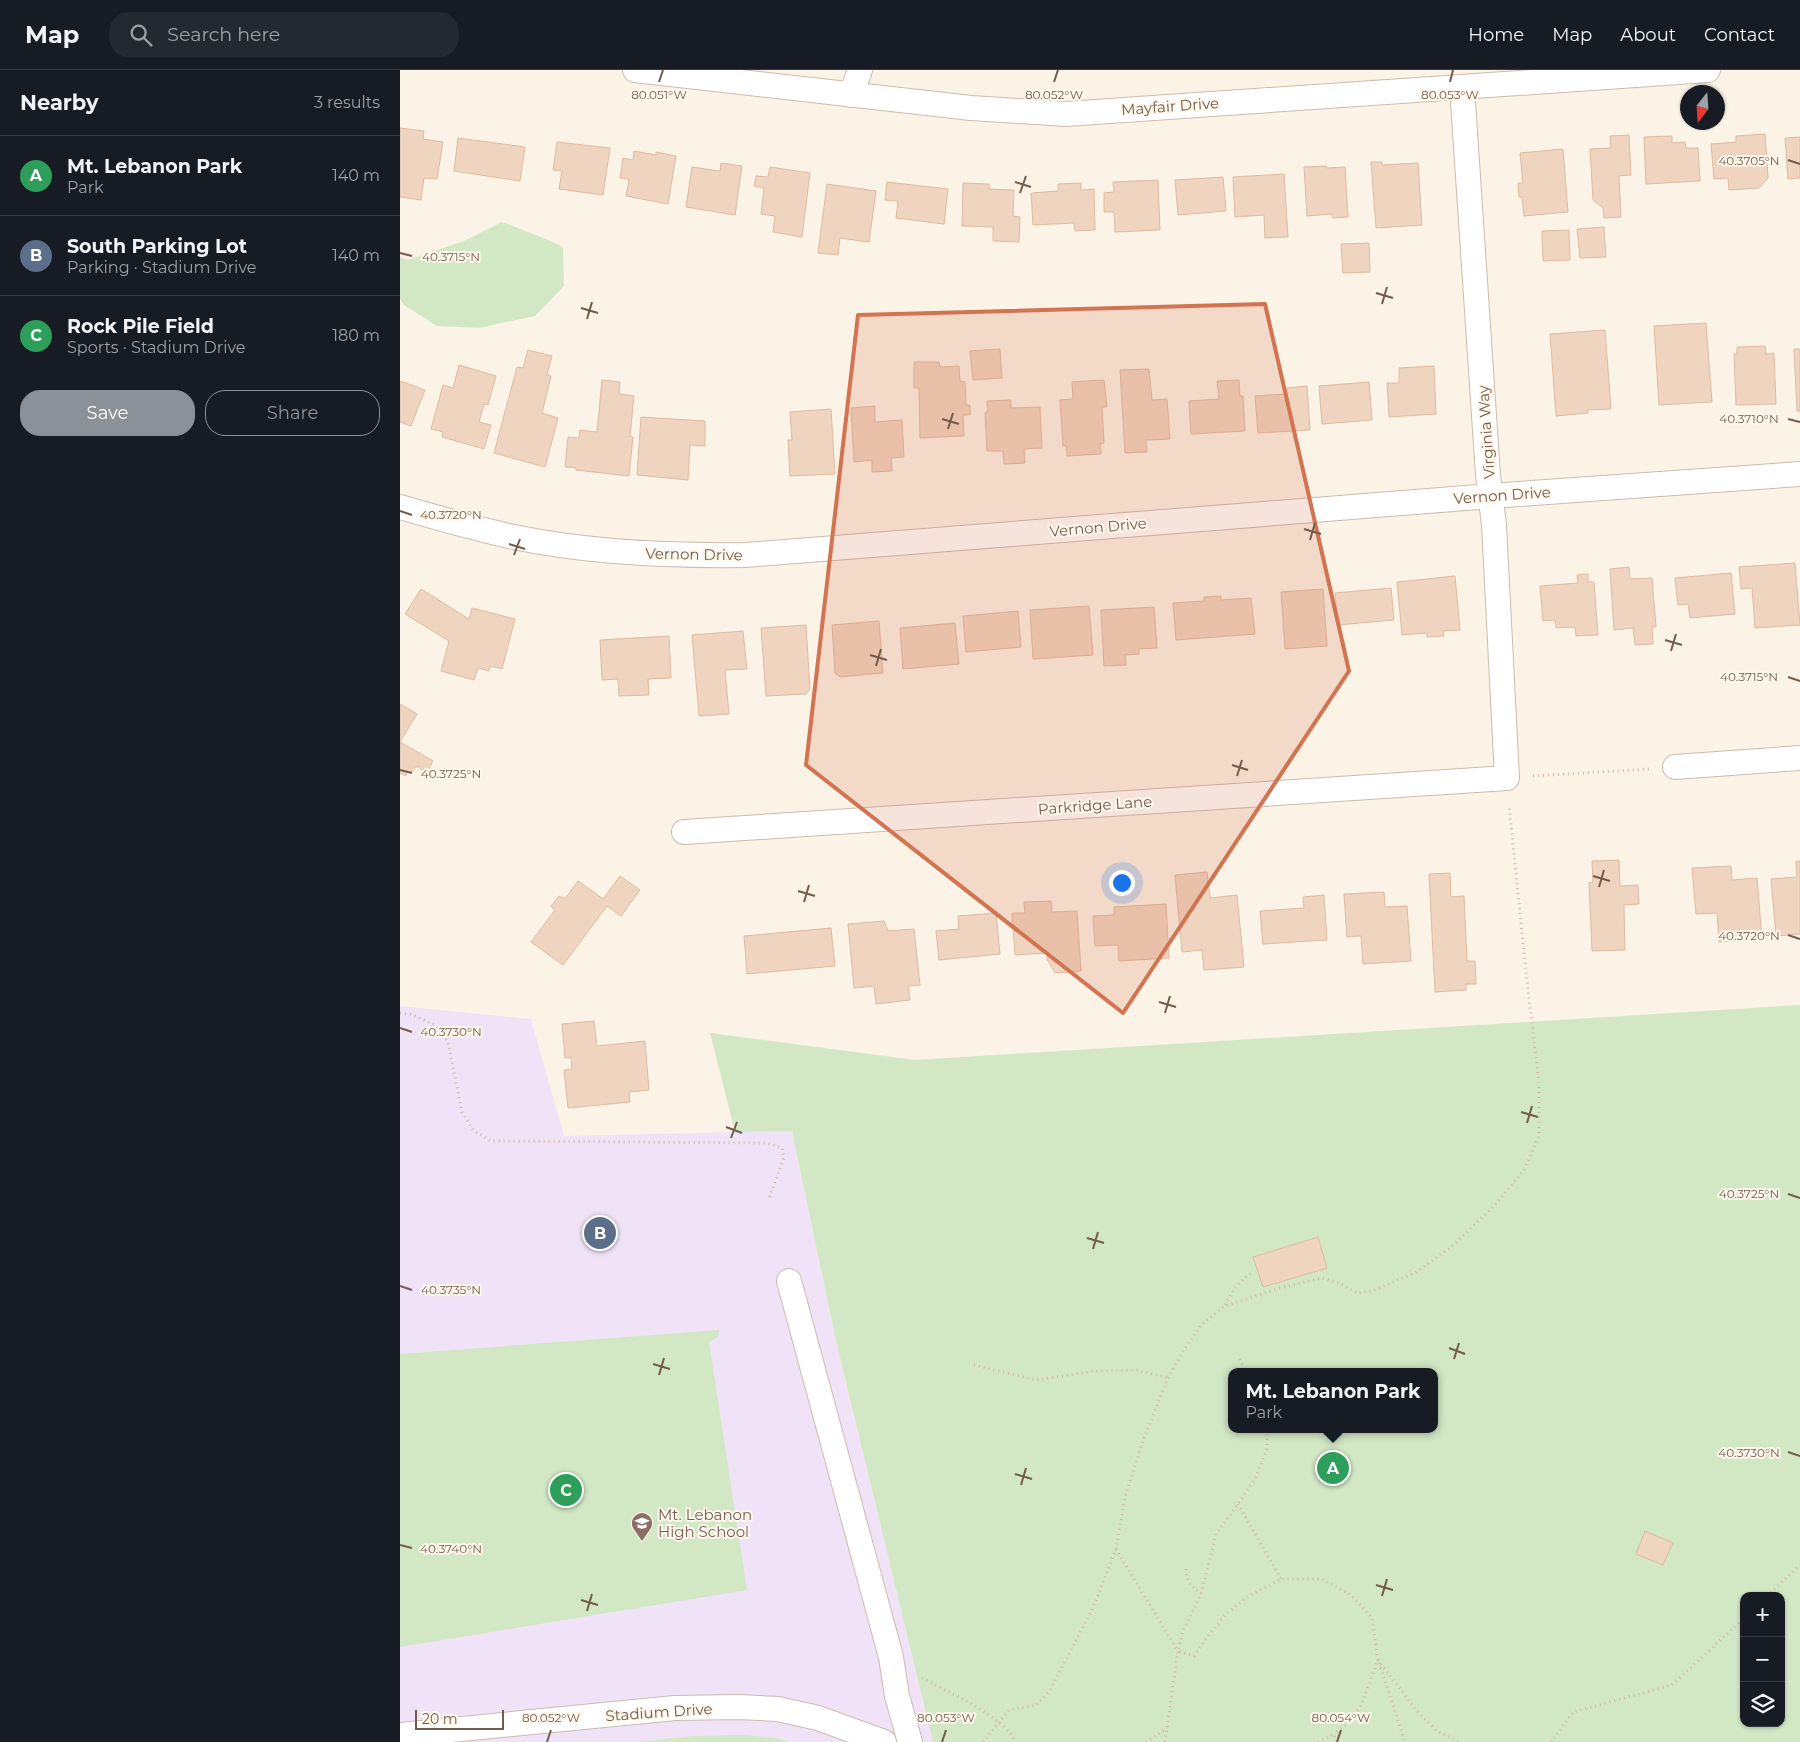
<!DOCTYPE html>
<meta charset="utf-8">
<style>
body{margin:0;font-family:Montserrat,sans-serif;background:#242831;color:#f1f3f6}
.controls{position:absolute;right:15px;bottom:15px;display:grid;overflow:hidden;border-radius:10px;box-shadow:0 1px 4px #0004}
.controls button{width:45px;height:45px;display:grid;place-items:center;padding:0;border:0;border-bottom:1px solid #363941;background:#171b24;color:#f1f3f6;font:25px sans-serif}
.compass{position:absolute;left:1280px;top:15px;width:45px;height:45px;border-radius:50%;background:#171b24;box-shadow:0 1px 4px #0004;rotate:197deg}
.scale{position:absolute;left:15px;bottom:12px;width:89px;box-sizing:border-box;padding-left:5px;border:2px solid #735b4c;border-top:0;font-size:14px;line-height:18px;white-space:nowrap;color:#735b4c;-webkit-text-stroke:4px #fef7ec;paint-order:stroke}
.you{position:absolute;left:721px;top:812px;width:18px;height:18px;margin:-12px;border:4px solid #fff;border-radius:50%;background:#1a73e8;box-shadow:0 0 0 8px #1a73e833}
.badge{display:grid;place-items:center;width:32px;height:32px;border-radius:50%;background:#8c9099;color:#fff;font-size:16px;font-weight:700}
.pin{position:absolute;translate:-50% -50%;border:2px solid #fff;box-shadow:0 1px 5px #0006}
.popup{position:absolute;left:828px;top:1298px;width:210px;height:65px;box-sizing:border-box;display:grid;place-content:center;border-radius:10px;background:#171b24;filter:drop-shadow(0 1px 4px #0005);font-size:16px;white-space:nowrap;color:#9ea1a6}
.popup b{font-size:19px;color:#f1f3f6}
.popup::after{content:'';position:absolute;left:50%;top:100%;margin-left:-10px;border:10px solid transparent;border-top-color:#171b24}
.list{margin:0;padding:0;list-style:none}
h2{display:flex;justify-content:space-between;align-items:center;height:65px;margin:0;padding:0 20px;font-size:21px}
h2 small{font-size:16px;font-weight:400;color:#9ea1a6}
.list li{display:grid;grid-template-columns:32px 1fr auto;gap:15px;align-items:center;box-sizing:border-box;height:80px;padding:0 20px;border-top:1px solid #363941}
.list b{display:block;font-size:19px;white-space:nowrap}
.list p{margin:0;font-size:16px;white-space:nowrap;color:#9ea1a6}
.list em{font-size:16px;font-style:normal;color:#9ea1a6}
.actions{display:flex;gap:10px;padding:15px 20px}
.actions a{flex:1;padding:11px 0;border:1px solid #8c9099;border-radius:20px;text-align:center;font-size:18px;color:#8c9099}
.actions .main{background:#8c9099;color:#fff}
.icon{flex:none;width:28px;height:28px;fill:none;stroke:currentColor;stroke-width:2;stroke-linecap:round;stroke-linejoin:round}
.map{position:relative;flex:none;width:1400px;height:1672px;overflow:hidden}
header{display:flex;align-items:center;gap:30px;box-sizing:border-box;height:70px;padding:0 25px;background:#171b24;border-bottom:1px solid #363941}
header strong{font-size:24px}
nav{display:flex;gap:28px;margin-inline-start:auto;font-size:18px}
.search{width:350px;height:45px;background:#242831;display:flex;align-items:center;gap:12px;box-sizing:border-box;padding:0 18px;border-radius:20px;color:#9ea1a6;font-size:19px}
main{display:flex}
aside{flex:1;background:#171b24}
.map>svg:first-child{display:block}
.education{fill:#f0e3f7}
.green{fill:#d2e8c5;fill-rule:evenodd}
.building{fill:#efd4bf;stroke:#e0bba1}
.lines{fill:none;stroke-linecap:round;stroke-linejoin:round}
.street-casing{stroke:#ccbcad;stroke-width:26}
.path{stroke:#d3b7a2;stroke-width:3;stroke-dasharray:1 4;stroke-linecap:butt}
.street{stroke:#fff;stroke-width:24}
.marked{fill:#d27352;fill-opacity:0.2;stroke:#d27352;stroke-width:4;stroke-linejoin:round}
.ticks{fill:none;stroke:#735b4c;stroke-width:2}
.labels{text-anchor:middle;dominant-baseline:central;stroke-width:4;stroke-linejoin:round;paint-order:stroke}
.street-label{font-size:15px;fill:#735b4c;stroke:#fef7ec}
.education-label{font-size:15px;fill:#785e54;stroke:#fef7ec;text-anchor:start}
.ticks-label{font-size:12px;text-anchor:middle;fill:#735b4c;stroke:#fef7ec;stroke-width:4;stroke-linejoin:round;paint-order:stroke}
</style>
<header>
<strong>Map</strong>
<div class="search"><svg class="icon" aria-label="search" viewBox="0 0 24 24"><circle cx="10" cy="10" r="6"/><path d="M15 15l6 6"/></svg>Search here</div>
<nav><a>Home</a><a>Map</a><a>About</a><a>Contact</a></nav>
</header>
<main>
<aside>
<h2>Nearby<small>3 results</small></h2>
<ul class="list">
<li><span class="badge" style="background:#2e9e5b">A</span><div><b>Mt. Lebanon Park</b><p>Park</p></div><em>140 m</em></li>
<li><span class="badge" style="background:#5c6f8a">B</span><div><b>South Parking Lot</b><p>Parking · Stadium Drive</p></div><em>140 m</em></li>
<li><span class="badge" style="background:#2e9e5b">C</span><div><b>Rock Pile Field</b><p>Sports · Stadium Drive</p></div><em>180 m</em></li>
</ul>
<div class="actions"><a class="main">Save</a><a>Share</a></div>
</aside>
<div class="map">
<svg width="1400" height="1672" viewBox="0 0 1400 1672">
<rect width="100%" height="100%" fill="#fbf3e6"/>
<path class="education" d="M0 936 131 949 164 1066 392 1061 436 1271 533 1672H0Z"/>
<g class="green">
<path d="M102 152 141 167 163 177 164 216 135 246 79 258 37 256 4 235 0 229V187L8 190 64 171Z"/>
<path d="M1400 935V1672H533L436 1271 392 1061 335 1062 310 963 515 990ZM832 1302H1034V1359H832ZM1344 1526H1381V1653H1344Z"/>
<path d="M319 1260 318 1267 309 1272 347 1520 0 1577V1284Z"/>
<path d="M342 1665 376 1668 390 1672H235L294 1666Z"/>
</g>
<g class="building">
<path d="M0 58 24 61 23 69 43 72 37 109 24 108 21 130 0 127Z"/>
<path d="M1365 64 1368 108 1359 118 1329 120 1328 108 1314 109 1311 74 1336 72V66Z"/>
<path d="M1229 65 1231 105 1219 106 1221 147 1204 148 1203 138 1193 130 1190 79 1211 78 1210 66Z"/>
<path d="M1272 66V73L1285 72 1286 78H1298L1300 111 1246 114 1244 67Z"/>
<path d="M1400 67V108L1388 109 1385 68Z"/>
<path d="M58 68 125 77 120 111 54 101Z"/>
<path d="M157 72 210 78 203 125 159 119 162 101 153 100Z"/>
<path d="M1163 79 1168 142 1124 146 1122 127H1119L1118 113H1123L1120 83Z"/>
<path d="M234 81 256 85V82L276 86 268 134 226 126 229 109 220 108 223 88 233 90Z"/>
<path d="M971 92H982V95L1018 93 1022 155 976 158Z"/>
<path d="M321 93 342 96 335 145 286 137 292 97 320 101Z"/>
<path d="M926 96 927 98 945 97 948 147 933 148 932 144 907 146 904 97Z"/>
<path d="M370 97 410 103 402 167 373 162 375 146 361 144 364 118 354 116 356 106 368 107Z"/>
<path d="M884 104 888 167 865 168 864 145 835 147 833 107Z"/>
<path d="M823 107 826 141 778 145 775 110Z"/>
<path d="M758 110 760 160 715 162 714 142H704V123L714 122 713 112Z"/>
<path d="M487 112 548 119 544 154 496 148 498 131 485 130Z"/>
<path d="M563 113 589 114V119L614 120 613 146 620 147 619 172 593 171V157L562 156Z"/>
<path d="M681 113V120L694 119 695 160 675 161 674 153 633 155 631 123 658 121V114Z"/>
<path d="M427 114 476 121 469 172 440 168 438 185 418 183Z"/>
<path d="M1204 157 1206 187 1180 188 1177 159Z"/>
<path d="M1169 160 1170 190 1143 191 1142 161Z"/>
<path d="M969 173 970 202 943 203 941 174Z"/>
<path d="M1306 253 1312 332 1259 335 1254 256Z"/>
<path d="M1205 260 1211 339 1188 340V343L1156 346 1150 264Z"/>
<path d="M1365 276 1366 284 1374 283 1376 334 1336 335 1334 284H1337V277Z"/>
<path d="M600 279 602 308 573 310 570 281Z"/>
<path d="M1394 279H1400V341H1397Z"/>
<path d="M128 280 152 286 147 305 151 306 142 343 158 348 145 397 94 383 117 297 123 298Z"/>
<path d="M514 292H539L540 297 559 296 560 311 565 312 566 335H570V345H563L564 366 520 368 519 318H514Z"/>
<path d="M59 295 96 306 88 335 84 334 79 352 91 355 84 379 42 367 43 362 31 359 43 315 53 318Z"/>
<path d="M1034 296 1036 344 989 347 987 313H999V298Z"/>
<path d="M749 299 752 330 767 329 770 369 746 370 747 382 725 383 720 300Z"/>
<path d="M202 310 220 312 219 324 234 326 230 366 233 367 229 406 176 400V398L165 397 168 367 179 368 180 360 197 362Z"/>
<path d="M704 310 707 337H702L704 373 700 374 701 384 667 386 666 376H663L660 330 673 329 672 312Z"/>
<path d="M839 310 840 326H843L845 361 791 364 789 331 819 329 817 311Z"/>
<path d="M0 311 25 320 11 356 0 352Z"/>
<path d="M969 312 972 350 922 354 919 316Z"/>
<path d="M907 316 910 360 858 363 855 326 887 324V318Z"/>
<path d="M611 330V338L640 337 642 378 624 379 625 393 604 394 603 381H587L585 343 588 340 587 331Z"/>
<path d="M475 336V352L502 350 504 387 491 388 492 401 472 402V390L454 392 451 338Z"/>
<path d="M431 339 435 404 390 406 388 370H392L390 342Z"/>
<path d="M241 347 305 351V376L290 375 288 410 237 405Z"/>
<path d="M1395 493 1400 555 1355 558 1352 518 1341 519 1339 497Z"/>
<path d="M1229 497 1230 509 1252 508 1256 557H1252L1253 574 1235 575 1233 558 1214 560 1210 499Z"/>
<path d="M1331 503 1335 544 1290 548 1288 534 1278 535 1275 508Z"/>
<path d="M1188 504V512H1194L1198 565 1176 566 1175 557 1156 558 1155 550 1143 551 1140 516 1178 513 1177 505Z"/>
<path d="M1055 506 1060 560 1043 561 1044 566 1027 567V563L1002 565 997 512Z"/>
<path d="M991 518 994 550 938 555 935 523Z"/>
<path d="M21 519 69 549 72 538 115 549 102 599 90 596 89 601 78 598 74 610 41 601 49 571 5 544Z"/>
<path d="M923 519 927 576 885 579 881 522Z"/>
<path d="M821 526V530L851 528 855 564 776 570 773 533 804 531V527Z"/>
<path d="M689 536 693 585 633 589 630 540Z"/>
<path d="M754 537 757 578 739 579V584L725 585 726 595 704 596 701 540Z"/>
<path d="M618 541 621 577 566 582 563 546Z"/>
<path d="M479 551 483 603 440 607 435 603 432 555Z"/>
<path d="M555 553 559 594 503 599 500 558Z"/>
<path d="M406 555 410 619 406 624 366 626 361 558Z"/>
<path d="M343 561 347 599 325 600 329 644 299 646 292 565Z"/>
<path d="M269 566 271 608 248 609 249 625 219 626 218 609 202 610 200 570Z"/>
<path d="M0 634 17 644 0 672 33 691 27 702 16 696 12 702H7L6 706 0 703Z"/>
<path d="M1219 790 1220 816 1238 815 1239 834 1224 835 1225 880 1192 881 1189 813 1193 812 1192 791Z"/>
<path d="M1396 791H1400V864L1376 866 1371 809 1397 807Z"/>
<path d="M1331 796 1332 810 1357 808 1362 869 1319 872 1317 843 1296 844 1292 798Z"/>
<path d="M807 802 810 828 837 825 844 897 804 900 802 880 782 882 775 805Z"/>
<path d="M1050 803 1051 827 1064 826 1067 891H1075L1076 914H1066V920L1035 922 1029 804Z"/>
<path d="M220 806 240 820 221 846 207 836 163 895 131 872 155 840 151 836 159 826 165 829 178 811 203 829Z"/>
<path d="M984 822 985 837 1007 836 1011 891 963 894 961 866 947 867 944 824Z"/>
<path d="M924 825 927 870 863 874 860 841 904 838 903 827Z"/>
<path d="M651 831 652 842 677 841 681 901 655 903 647 889V883L615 885 612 843H625L624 832Z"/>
<path d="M766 834 769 888 719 891 718 875 695 876 693 846 714 845V837Z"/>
<path d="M596 843 600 884 539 890 536 861 559 859 558 846Z"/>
<path d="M484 851 488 861 514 859 520 915 508 916 510 930 476 934 474 916 454 918 448 854Z"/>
<path d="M431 858 435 896 347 904 344 866Z"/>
<path d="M194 951 197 976 245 971 249 1020 229 1022 230 1032 168 1038 164 1000 172 999 171 987 165 988 162 954Z"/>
<path d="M918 1167 927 1198 863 1217 853 1187Z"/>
<path d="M1245 1461 1273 1473 1263 1495 1236 1484Z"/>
</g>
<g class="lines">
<g class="street-casing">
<g id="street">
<path d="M235 0 571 38 666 44 1308 0"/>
<path d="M451 25 460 0"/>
<path d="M0 437C38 448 76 459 114 467 190 483 269 486 346 485L1091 426 1400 404"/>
<path d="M1275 697 1400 688"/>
<path d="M284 762 1107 708 1094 455 1088 405 1062 17"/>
<path d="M389 1211 491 1587 497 1626 510 1672"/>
<path d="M0 1665 275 1638 338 1637 378 1639 418 1648 484 1672"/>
</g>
</g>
<g class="path">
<path d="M1133 706 1249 699"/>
<path d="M0 943 10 944 35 955 48 972 62 1042 73 1060 91 1071 367 1073 382 1078 384 1088 369 1128"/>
<path d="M825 1235C834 1219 838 1211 854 1202"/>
<path d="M840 1289 846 1302"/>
<path d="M574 1295 636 1310 695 1301 737 1300 768 1308"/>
<path d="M867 1359V1379L856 1407 838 1434 816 1464 801 1524 783 1561 778 1581 794 1586 808 1566 826 1544 847 1527 881 1509H922L951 1525 972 1548 978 1590 962 1633 950 1652 934 1664"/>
<path d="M838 1434 881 1509"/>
<path d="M716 1479 778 1581 765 1672"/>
<path d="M786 1499C786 1511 791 1516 801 1524"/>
<path d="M1367 1526 1400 1495"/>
<path d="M978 1590 1017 1641 1037 1661 1059 1672"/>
<path d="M979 1593 1005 1672"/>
<path d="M522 1608C546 1621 606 1647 615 1672"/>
<path d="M583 1672 609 1640 637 1635 649 1622 692 1540 716 1479 725 1427 744 1368 768 1308 783 1281 802 1254 825 1236 880 1218 922 1208 939 1213 957 1223 972 1221 1015 1203 1051 1177 1094 1136 1124 1100 1139 1066V1013L1127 912 1109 735"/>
<path d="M746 1672 767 1658"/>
<path d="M918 1672 934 1664 937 1672"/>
<path d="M1151 1672 1173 1642 1272 1615 1344 1548"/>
</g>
<use href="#street" class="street"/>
</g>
<path class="marked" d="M865 234 949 601 723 943 406 695 458 245Z"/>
<path class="ticks" d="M259 12 263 0M654 12 658 0M1050 12 1053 0M1388 90 1400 94M615 112 631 117M620 123 626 106M0 183 12 186M976 223 993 228M982 234 987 217M181 238 198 243M187 249 192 232M542 349 559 354M1388 349 1400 352M548 359 553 343M0 441 12 445M904 459 921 464M910 470 915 453M109 474 125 479M114 485 120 469M1265 570 1282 575M1271 581 1276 564M470 585 487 590M476 596 481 579M1388 607 1400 611M832 695 848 700M0 700 12 703M837 706 842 690M1193 806 1210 811M1199 817 1204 800M398 821 415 826M404 832 409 815M1388 865 1400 869M759 932 776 937M765 943 770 926M0 958 12 962M1121 1042 1138 1047M1127 1053 1132 1036M326 1057 342 1063M331 1068 337 1052M1388 1124 1400 1128M687 1168 704 1173M693 1179 698 1162M0 1216 12 1220M1049 1278 1065 1284M1054 1289 1059 1273M253 1294 270 1299M259 1305 264 1288M1388 1382 1400 1386M615 1404 632 1409M621 1415 626 1398M0 1475 12 1478M976 1515 993 1520M982 1526 987 1509M181 1530 198 1535M187 1541 192 1524M147 1672 151 1660M542 1672 546 1660M937 1672 941 1660"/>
<defs>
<g id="school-pin" transform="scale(1.125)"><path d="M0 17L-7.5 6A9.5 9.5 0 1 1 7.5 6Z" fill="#8d6e63" stroke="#fef7ec"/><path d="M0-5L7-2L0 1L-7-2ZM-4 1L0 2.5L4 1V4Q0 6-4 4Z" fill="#fff"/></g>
</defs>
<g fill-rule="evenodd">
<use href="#school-pin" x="242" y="1453"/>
</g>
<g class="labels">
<g class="street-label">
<text transform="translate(770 36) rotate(-4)">Mayfair Drive</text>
<text transform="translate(1086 362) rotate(-94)">Virginia Way</text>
<text transform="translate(1102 425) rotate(-4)">Vernon Drive</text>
<text transform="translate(698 457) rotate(-5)">Vernon Drive</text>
<text transform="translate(294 484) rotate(1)">Vernon Drive</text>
<text transform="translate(695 735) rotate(-4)">Parkridge Lane</text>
<text transform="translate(259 1642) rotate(-4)">Stadium Drive</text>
</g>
<g class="education-label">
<text x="258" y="1444">Mt. Lebanon<tspan x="258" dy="17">High School</tspan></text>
</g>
</g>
<g class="ticks-label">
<text x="259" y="29">80.051°W</text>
<text x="654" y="29">80.052°W</text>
<text x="1050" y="29">80.053°W</text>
<text x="1349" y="95">40.3705°N</text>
<text x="51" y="191">40.3715°N</text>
<text x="1349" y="353">40.3710°N</text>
<text x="51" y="449">40.3720°N</text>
<text x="1349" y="611">40.3715°N</text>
<text x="51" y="708">40.3725°N</text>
<text x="1349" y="870">40.3720°N</text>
<text x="51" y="966">40.3730°N</text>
<text x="1349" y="1128">40.3725°N</text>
<text x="51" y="1224">40.3735°N</text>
<text x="1349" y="1387">40.3730°N</text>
<text x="51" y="1483">40.3740°N</text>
<text x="151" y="1652">80.052°W</text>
<text x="546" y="1652">80.053°W</text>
<text x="941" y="1652">80.054°W</text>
</g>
</svg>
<div class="controls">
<button>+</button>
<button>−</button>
<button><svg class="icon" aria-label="layers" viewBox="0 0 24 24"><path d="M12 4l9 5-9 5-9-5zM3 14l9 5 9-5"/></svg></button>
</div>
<svg class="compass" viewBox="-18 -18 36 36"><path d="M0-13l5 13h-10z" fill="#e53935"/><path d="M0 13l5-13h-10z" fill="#9ea1a6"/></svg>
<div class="scale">20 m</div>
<div class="you"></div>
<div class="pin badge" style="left:933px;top:1398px;background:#2e9e5b">A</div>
<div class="popup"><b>Mt. Lebanon Park</b>Park</div>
<div class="pin badge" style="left:200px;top:1163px;background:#5c6f8a">B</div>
<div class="pin badge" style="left:166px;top:1420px;background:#2e9e5b">C</div>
</div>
</main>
